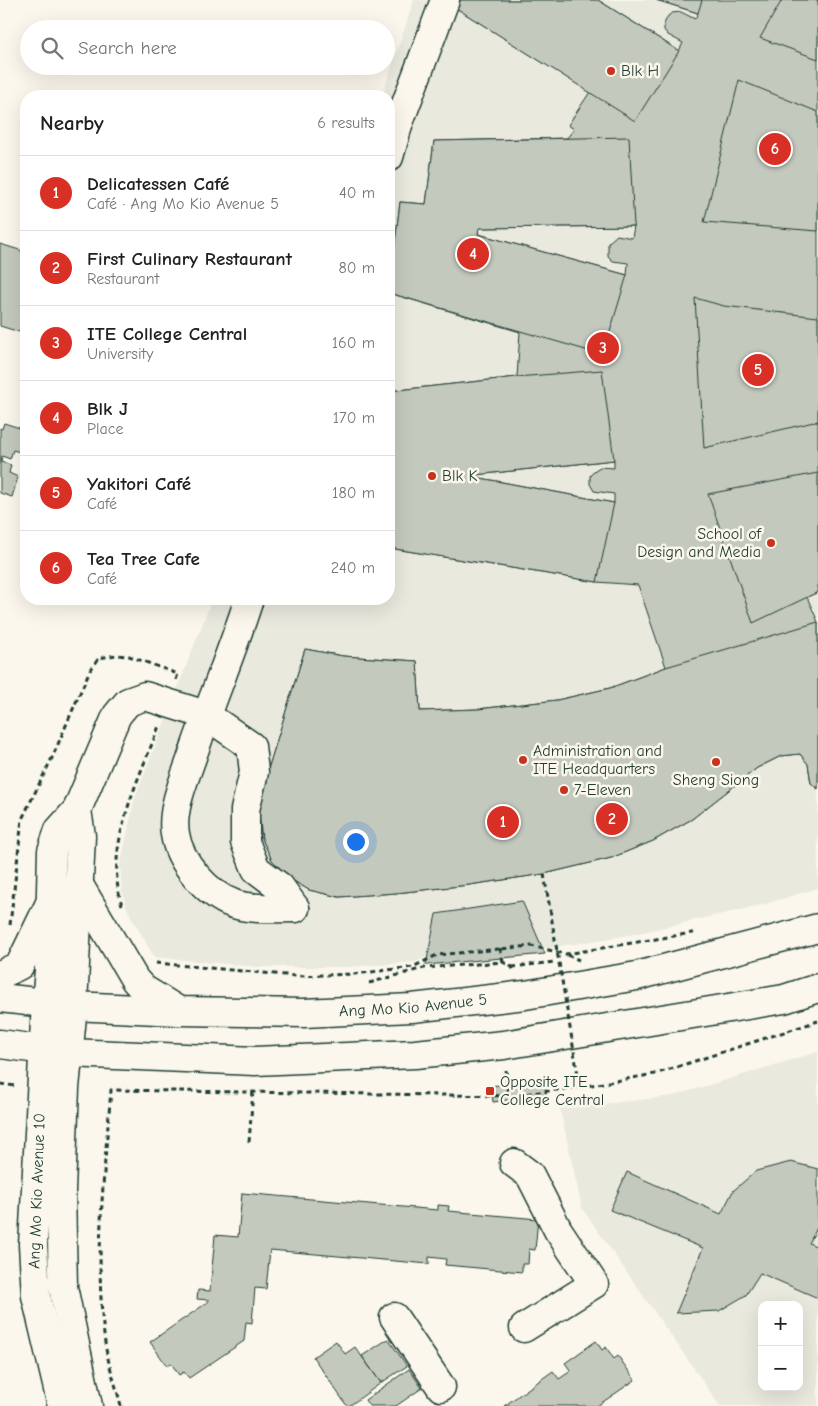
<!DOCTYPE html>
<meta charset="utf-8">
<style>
body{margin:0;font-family:"Comic Neue",sans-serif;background:#f6f6f6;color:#202124}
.controls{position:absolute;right:15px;bottom:15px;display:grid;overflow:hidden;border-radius:10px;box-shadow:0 5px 20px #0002}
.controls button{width:45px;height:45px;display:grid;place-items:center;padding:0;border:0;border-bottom:1px solid #e0e0e0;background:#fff;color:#202124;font:25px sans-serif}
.you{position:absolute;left:355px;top:841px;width:18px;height:18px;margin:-12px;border:4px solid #fff;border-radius:50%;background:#1a73e8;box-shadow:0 0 0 8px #1a73e833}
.badge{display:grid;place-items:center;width:32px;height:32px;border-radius:50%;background:#d93025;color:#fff;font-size:16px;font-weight:700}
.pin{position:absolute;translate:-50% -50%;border:2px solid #fff;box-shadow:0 1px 5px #0006}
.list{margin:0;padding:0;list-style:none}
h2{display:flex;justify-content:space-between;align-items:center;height:65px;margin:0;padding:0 20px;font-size:21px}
h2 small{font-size:16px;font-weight:400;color:#757577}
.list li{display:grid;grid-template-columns:32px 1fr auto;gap:15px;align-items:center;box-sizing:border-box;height:75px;padding:0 20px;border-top:1px solid #e0e0e0}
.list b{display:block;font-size:19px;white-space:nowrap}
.list p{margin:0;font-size:16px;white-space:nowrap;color:#757577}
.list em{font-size:16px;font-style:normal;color:#757577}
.icon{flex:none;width:28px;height:28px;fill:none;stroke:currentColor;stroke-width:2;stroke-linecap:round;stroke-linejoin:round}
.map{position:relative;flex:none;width:818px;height:1406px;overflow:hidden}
.search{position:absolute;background:#fff;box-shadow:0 5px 20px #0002;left:20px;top:20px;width:375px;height:55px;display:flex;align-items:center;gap:12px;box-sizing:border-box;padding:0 18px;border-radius:28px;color:#757577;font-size:19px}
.panel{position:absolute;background:#fff;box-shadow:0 5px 20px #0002;left:20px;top:90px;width:375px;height:515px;border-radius:20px}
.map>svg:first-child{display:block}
.built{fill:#eae9de;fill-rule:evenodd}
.building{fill:#c4c9be;stroke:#1f3d34;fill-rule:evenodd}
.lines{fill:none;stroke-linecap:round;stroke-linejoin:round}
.minor-casing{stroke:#1f3d34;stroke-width:31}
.major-casing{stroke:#1f3d34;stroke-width:31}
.path{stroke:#1f3d34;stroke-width:3;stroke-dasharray:5 4;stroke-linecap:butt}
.minor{stroke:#fbf7ec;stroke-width:28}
.major{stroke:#fbf7ec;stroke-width:28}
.path-bridge{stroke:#1f3d34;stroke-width:3;stroke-dasharray:5 4;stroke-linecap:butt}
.poi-dot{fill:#c8321e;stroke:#fbf7ec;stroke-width:2}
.labels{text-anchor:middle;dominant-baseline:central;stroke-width:5;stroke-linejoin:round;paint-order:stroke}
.poi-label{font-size:16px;fill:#1f3d34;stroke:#fbf7ec;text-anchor:start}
.street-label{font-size:16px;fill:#1f3d34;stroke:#fbf7ec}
</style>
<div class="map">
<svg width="818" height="1406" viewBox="0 0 818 1406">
<rect width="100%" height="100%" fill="#fbf7ec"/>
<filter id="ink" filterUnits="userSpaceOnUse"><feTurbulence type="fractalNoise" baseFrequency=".02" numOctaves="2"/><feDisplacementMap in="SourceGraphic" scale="10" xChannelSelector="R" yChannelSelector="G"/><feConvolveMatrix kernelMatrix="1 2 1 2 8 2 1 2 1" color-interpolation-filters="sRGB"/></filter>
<g filter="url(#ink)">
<g class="built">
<path d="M414 0H818V888L762 905 630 935 548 948 516 939 445 947 416 962 349 967H258L154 957 128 911 122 891 120 866 135 798 212 599H389V96H382Z"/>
<path d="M818 1052V1406H720L582 1208 560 1109 673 1096ZM762 1305H799V1387H762Z"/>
</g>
<g class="building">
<path d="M449 0H598L679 51 683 43 668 35 664 30V24L668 16 672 13 681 12 695 19 698 13 656 0H818V421L813 422H818V592L807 597 818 622V789L811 783 808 764 800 754 781 756 757 768 692 819 653 841 611 858 544 874 469 885 396 893 339 897 309 890 292 880 272 860 262 839 259 814 262 789 305 649 343 656 417 661 420 711 478 709 557 700 610 688 666 667 638 585 597 582 389 548V391L517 377 520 332 389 293 400 202 426 204 434 141 567 138 574 129 568 125 590 92 448 3ZM634 226 632 238 617 235 608 243V256L613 261 628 263 627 275 478 234 479 228ZM614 460V468L600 467 595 470 590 476V484L594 491 614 494V503L475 477V475Z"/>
<path d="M449 0H598L679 51 635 121 448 3Z"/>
<path d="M656 0H702L698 13Z"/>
<path d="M782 0H818V59L760 38Z"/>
<path d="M739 80 818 112V231L704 222Z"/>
<path d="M629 137 634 226 479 228 478 234 627 275 603 355 389 293 400 202 426 204 434 141Z"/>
<path d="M0 244 26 252V334L0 326Z"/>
<path d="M695 298 724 306 818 317V421L704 448Z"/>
<path d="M602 370 614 460 475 475V477L614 503 597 582 389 548V391L517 377Z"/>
<path d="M4 423 26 430V448H25L23 453 13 450 10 459 2 456 1 462 11 465 9 473 18 477 12 497 0 493V428L2 429Z"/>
<path d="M818 473V592L753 623 708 494Z"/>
<path d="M818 622V789L811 783 808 764 800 754 781 756 757 768 692 819 653 841 611 858 544 874 469 885 396 893 339 897 309 890 292 880 272 860 262 839 259 814 262 789 305 649 343 656 417 661 420 711 478 709 557 700 610 688 666 667Z"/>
<path d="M522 901 545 954 426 965 436 914Z"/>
<path d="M544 1079 546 1095 493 1102 491 1086Z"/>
<path d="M791 1162 818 1169V1226L809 1243 818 1247V1298L760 1273 746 1295 719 1311 676 1313 703 1248 610 1210 627 1172 721 1214 733 1191 756 1171Z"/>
<path d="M242 1193 438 1210V1205L449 1206 448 1211 538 1219 535 1250 529 1249 528 1264H522V1272L445 1265 446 1259 429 1257V1264L270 1250 266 1289 255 1288 252 1323 246 1322 244 1341 189 1378 184 1372 179 1375 171 1363 167 1366 150 1342 208 1302 209 1300 197 1299 198 1290 210 1291 215 1235 238 1237Z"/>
<path d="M388 1339 407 1366 381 1383 362 1356Z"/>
<path d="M336 1341 345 1354 355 1347 381 1383 349 1406H347L313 1357Z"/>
<path d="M596 1341 602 1350 606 1347 614 1359 618 1356 635 1380 597 1406H504L553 1371 559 1379 571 1371 565 1363Z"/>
<path d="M409 1369 422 1388 396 1406H369L365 1400Z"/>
</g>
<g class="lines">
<g class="minor-casing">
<g id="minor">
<path d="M389 157 398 125 445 0"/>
<path d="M249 599C232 653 209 706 191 760 183 782 171 811 175 834 179 862 208 895 234 904 250 910 278 908 295 908"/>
<path d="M46 1003 49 970 52 851 59 830 77 810 117 715 128 702 145 696 206 715 251 746 254 772 245 810V842L256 869 280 887 295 908"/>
<path d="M73 1006 81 836 77 810"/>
<path d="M514 1163 530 1175 558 1230 594 1284 524 1328"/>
<path d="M394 1317 441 1387"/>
</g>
</g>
<g class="major-casing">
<g id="major">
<path d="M79 885 135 980 143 989 177 1010"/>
<path d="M0 975 20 965 51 901"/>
<path id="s1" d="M0 998 73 1006 179 1011 303 1013 412 1008 525 995 637 976 818 928"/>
<path d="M46 1003 33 1245 36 1296 62 1406"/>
<path d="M73 1006 65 1088 61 1190 63 1287 88 1406"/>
<path d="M0 1044 69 1053 255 1061 415 1054 504 1045 784 999 818 988"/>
</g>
</g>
<g class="path">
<path d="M122 905C103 848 139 779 159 726"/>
<path d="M10 925 22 819 52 758 89 672 99 658 116 655 129 656 178 674 176 680"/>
<path d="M500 948 503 962"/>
<path d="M567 955 579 960"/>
<path d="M156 963 296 976 354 974 413 967 437 955 531 946 566 954 698 932"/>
<path d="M512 967 554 962"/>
<path d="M369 983 424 968 503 962 512 967 514 971"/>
<path d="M506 1070 508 1096 580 1087 655 1074 818 1021"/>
<path d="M0 1084 16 1086"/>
<path d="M249 1142 253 1091"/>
<path d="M121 1406C116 1385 108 1364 105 1343 94 1259 104 1174 111 1090L508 1096"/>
</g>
<use href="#minor" class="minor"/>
<use href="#major" class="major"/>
<path class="path-bridge" d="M544 874 580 1087"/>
</g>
</g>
<g class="poi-dot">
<circle cx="611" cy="71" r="5"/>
<circle cx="432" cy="476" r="5"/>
<circle cx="771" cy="543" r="5"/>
<circle cx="523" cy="760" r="5"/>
<circle cx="716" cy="762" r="5"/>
<circle cx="564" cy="790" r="5"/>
<rect x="485" y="1086" width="10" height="10" rx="2.5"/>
</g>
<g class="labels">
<g class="poi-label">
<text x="621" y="71">Blk H</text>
<text x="442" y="476">Blk K</text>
<text x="761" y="534" text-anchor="end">School of<tspan x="761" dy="18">Design and Media</tspan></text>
<text x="533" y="751">Administration and<tspan x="533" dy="18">ITE Headquarters</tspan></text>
<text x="716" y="780" text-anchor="middle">Sheng Siong</text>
<text x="574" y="790">7-Eleven</text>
<text x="500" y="1082">Opposite ITE<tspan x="500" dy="18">College Central</tspan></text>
</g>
<g class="street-label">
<text stroke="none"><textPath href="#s1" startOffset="414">Ang Mo Kio Avenue 5</textPath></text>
<text transform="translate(37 1191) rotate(-88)">Ang Mo Kio Avenue 10</text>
</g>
</g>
</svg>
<div class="controls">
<button>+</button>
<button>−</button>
</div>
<div class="you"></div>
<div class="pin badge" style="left:503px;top:822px">1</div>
<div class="pin badge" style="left:612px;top:819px">2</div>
<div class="pin badge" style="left:603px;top:348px">3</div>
<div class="pin badge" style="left:473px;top:254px">4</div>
<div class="pin badge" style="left:758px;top:370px">5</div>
<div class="pin badge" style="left:775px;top:149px">6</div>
<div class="search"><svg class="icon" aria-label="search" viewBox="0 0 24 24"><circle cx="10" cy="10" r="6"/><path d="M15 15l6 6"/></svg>Search here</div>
<section class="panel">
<h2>Nearby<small>6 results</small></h2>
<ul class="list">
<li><span class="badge">1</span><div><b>Delicatessen Café</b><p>Café · Ang Mo Kio Avenue 5</p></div><em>40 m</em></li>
<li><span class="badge">2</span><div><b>First Culinary Restaurant</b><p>Restaurant</p></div><em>80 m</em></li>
<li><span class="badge">3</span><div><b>ITE College Central</b><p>University</p></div><em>160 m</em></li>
<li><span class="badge">4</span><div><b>Blk J</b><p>Place</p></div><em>170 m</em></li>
<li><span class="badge">5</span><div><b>Yakitori Café</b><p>Café</p></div><em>180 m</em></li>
<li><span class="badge">6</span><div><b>Tea Tree Cafe</b><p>Café</p></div><em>240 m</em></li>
</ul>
</section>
</div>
